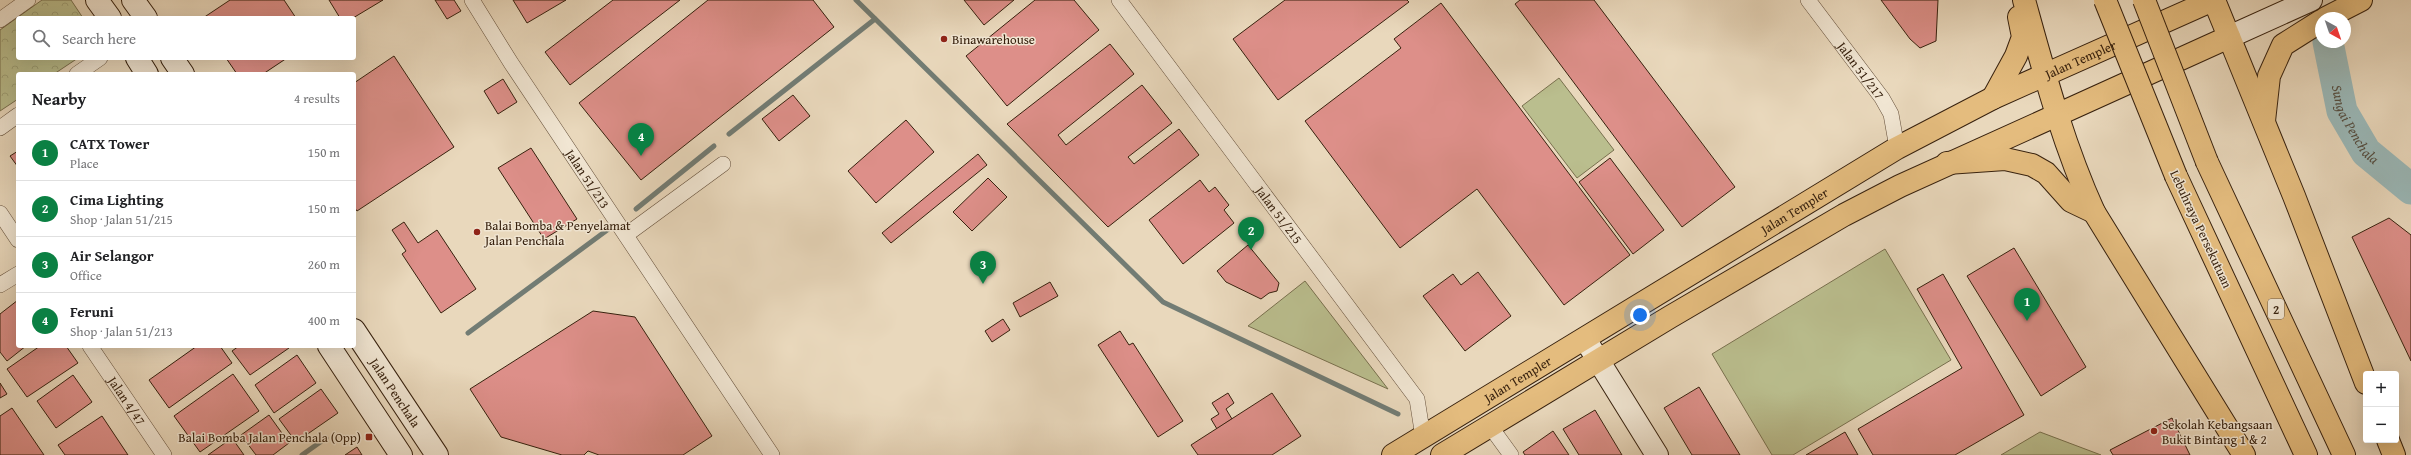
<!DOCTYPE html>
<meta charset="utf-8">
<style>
body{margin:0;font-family:"Gentium Book Plus",serif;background:#f2f2f2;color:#202124}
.controls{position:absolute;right:12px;bottom:12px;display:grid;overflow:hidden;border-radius:4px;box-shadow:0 4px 16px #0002}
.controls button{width:36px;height:36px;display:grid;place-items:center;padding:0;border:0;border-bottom:1px solid #e0e0e0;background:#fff;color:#202124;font:20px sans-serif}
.compass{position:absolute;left:2315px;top:12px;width:36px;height:36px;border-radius:50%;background:#fff;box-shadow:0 4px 16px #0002;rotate:140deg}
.you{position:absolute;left:1640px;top:315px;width:14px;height:14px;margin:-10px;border:3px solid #fff;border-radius:50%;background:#1a73e8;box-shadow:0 0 0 6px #1a73e833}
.badge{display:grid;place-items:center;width:26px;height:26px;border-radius:50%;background:#0b8043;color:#fff;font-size:13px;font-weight:700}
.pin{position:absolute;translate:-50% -33px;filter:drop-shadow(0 1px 2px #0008)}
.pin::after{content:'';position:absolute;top:21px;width:14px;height:12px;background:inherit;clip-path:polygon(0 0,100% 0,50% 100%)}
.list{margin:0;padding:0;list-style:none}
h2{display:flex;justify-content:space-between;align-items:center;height:52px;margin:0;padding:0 16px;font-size:17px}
h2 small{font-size:13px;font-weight:400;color:#757577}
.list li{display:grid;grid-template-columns:26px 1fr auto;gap:12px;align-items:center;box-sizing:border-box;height:56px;padding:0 16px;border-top:1px solid #e0e0e0}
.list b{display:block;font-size:15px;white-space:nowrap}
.list p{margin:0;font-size:13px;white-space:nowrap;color:#757577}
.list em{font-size:13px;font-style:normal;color:#757577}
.icon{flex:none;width:22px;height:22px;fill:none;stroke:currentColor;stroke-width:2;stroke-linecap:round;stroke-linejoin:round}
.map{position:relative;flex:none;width:2411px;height:455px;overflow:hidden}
.search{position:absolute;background:#fff;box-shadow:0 4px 16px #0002;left:16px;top:16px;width:340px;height:44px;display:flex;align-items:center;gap:10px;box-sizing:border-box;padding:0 14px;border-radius:4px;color:#757577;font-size:15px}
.panel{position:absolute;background:#fff;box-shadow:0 4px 16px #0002;left:16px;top:72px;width:340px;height:276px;border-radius:4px}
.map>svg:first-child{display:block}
.grass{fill:#babe8e;stroke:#78704e}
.park{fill:url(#park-crowns);stroke:#78704e}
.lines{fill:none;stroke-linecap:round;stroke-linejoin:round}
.stream{stroke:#727c74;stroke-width:5}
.river{stroke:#9ab8b8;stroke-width:31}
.building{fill:#dd8f89;stroke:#37210e}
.street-casing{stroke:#644f3a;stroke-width:16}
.secondary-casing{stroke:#37210e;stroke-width:24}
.primary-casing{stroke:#37210e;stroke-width:24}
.highway-casing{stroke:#37210e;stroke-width:24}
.street{stroke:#f1e6d3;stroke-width:15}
.secondary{stroke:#f1e6d3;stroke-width:22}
.primary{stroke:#e4bc7e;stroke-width:22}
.highway{stroke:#e4bc7e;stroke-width:22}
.highway-bridge-casing{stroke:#37210e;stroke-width:24;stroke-linecap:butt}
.highway-bridge{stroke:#e4bc7e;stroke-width:22}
.poi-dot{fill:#8f2418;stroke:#f1e6d3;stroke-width:1.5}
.labels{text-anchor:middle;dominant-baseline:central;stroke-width:3;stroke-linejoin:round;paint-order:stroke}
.shield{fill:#f1e6d3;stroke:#6f5c49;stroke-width:1}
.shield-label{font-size:12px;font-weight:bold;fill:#37210e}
.poi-label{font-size:13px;fill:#37210e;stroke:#f1e6d3;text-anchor:start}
.street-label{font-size:13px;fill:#37210e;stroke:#f1e6d3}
.water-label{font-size:14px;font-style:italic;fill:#554e41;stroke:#f1e6d3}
</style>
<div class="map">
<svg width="2411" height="455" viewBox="0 0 2411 455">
<defs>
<pattern id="park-crowns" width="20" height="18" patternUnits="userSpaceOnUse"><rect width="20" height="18" fill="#babe8e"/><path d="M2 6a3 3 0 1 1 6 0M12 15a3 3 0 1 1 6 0" fill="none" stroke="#a0a379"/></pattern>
</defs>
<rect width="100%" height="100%" fill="#e9d8bc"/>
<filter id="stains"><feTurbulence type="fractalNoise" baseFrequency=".005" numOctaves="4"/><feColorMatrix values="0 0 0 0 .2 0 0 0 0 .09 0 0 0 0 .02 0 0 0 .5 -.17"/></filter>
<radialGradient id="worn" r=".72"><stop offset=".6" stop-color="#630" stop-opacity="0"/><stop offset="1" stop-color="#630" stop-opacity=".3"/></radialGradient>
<g class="grass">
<path d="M1559 78 1614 150 1577 178 1522 106Z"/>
<path d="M1885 249 1951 360 1793 455H1772L1712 354Z"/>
<path d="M1305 281 1388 389 1248 326Z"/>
<path d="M2040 432 2101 455H2001Z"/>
</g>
<path class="park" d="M42 0H71L83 18H18V58H78L54 74H18V99L0 111V30Z"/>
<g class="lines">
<g class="stream">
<path d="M856 0 1163 302 1398 414"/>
<path d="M729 134 875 19"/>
<path d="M636 209 714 146"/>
<path d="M468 333 614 225"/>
<path d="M302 455 326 438"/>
</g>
<path class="river" id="s1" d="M2328 42 2342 111 2366 152 2411 189"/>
</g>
<g class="building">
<path d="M230 0H284L296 18H203Z"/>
<path d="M329 0H383L353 18H340Z"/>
<path d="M435 0H454L461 11 447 19Z"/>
<path d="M513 0H566L527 23Z"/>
<path d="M613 0H680L570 85 545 52Z"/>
<path d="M708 0H813L834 27 641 180 579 103Z"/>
<path d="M964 0H1014L984 25Z"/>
<path d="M1035 0H1074L1099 30 1007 106 966 56Z"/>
<path d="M1285 0H1407L1409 2 1278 100 1233 39Z"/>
<path d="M1520 0H1594L1735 187 1682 227 1515 4Z"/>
<path d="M1881 0H1938L1936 41 1920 48 1910 39Z"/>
<path d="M1441 3 1630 255 1564 305 1477 189 1400 248 1305 121 1401 48 1394 39Z"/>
<path d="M1110 44 1134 74 1058 135 1066 145 1142 85 1172 123 1128 157 1134 164 1179 129 1199 155 1108 227 1007 124Z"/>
<path d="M394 56 454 147 357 211 354 207V83Z"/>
<path d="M226 58H287L263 74H237Z"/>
<path d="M503 79 517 102 498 114 484 91Z"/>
<path d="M793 95 810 116 779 141 762 119Z"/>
<path d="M906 120 934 152 876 203 848 171Z"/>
<path d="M531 148 577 219 544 239 498 168Z"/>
<path d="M18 151V167L10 156Z"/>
<path d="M978 154 987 165 891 243 882 233Z"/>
<path d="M1610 158 1664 230 1633 254 1579 182Z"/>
<path d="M988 178 1007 197 972 231 953 212Z"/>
<path d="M1200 180 1209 192 1215 187 1229 205 1224 210 1234 223 1183 264 1149 220Z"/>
<path d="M2389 218 2411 235V361L2352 237Z"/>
<path d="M404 222 418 243 437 230 476 289 441 313 402 254 406 251 392 230Z"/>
<path d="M1248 245 1279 283 1277 291 1269 293 1261 299 1226 282 1217 271Z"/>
<path d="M2014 248 2086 367 2041 396 1967 276Z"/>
<path d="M1478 272 1511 316 1465 351 1423 296 1453 274 1461 285Z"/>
<path d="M1943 274 2024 415 1955 455H1873L1858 429 1962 368 1917 289Z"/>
<path d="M1050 282 1058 296 1020 317 1013 303Z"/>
<path d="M18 300V346H26L7 361 0 352V314Z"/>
<path d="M593 311 635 317 712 436 683 455H599L588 451 584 455H562L501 437 470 389Z"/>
<path d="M1003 319 1010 330 992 342 985 331Z"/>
<path d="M1120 331 1129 345 1133 343 1183 421 1158 437 1098 345Z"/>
<path d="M40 346H66L78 363 27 397 7 369Z"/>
<path d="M197 346H220L232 363 169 408 149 380Z"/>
<path d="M239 346H288L289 348 250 375 232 351Z"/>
<path d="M297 355 316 383 274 413 255 385Z"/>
<path d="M233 374 259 411 200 452 174 416Z"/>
<path d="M73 375 92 402 56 428 37 401Z"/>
<path d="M0 383 7 394 0 398Z"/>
<path d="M1699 387 1740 455H1692L1664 408Z"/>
<path d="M321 389 338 413 296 442 279 419Z"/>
<path d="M1228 393 1234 403 1226 409 1232 419 1217 429 1211 419 1219 414 1212 403Z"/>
<path d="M1272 393 1301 436 1272 455H1198L1191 445Z"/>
<path d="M12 408 44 455H0V416Z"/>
<path d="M1595 410 1622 455H1579L1563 429Z"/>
<path d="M269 415 289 443 273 455H256L241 435Z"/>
<path d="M102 416 128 455H65L58 445Z"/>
<path d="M2172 418 2190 455H2113L2110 450Z"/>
<path d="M1553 431 1569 455H1525L1523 452Z"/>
<path d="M1845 432 1858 455H1806Z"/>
<path d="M232 438 244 455H208Z"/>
<path d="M357 447 362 455H345Z"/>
</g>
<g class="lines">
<g class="street-casing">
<g id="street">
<path id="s2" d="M472 0 511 63 772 455"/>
<path id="s3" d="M1119 0 1417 399 1423 437"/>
<path id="s4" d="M1808 0 1882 98 1891 114 1897 148"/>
<path d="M0 20 28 0"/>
<path d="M77 74 100 58"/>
<path d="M0 128 18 115"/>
<path d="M0 213 18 240"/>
<path d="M626 235 723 164"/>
<path d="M0 285 18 274"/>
<path id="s5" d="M90 346 164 455"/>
<path d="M1490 426 1511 455"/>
</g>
</g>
<g class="secondary-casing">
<g id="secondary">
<path d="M97 0 110 18"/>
<path d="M133 0 146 18"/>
<path d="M2229 37 2311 0"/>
<path d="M137 58 147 74"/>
<path d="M172 58 183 74"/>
<path id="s6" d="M354 330 437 455"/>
<path d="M1585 339 1657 455"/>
<path d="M329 346 401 455"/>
</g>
</g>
<g class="primary-casing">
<g id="primary">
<path id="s7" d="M1393 455 1897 148 1993 98 2213 0"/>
<path d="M1442 455 1670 317 1844 215 1900 186 2229 37"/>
</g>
</g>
<g class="highway-casing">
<g id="highway">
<path d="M2024 0C2044 72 2063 144 2094 212L2244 455"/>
<path d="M2214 0 2294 196 2366 383"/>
<path d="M2326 18 2361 0"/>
<path d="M1993 98 2016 56 2023 37 2019 17"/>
<path d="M2264 121 2269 76 2283 45 2321 21"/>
<path d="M2207 162 2344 455"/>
<path d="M1947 163 2005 159 2032 165 2046 173 2071 201 2094 212"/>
<path d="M2176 176 2306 455"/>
<path d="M2388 440 2394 455"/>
</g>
</g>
<use href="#street" class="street"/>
<use href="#secondary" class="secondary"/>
<use href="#primary" class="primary"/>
<use href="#highway" class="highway"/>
<g class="highway-bridge-casing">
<g id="highway-bridge">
<path d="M2105 0 2176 176"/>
<path d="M2144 0 2207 162"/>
</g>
</g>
<use href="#highway-bridge" class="highway-bridge"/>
</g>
<g class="poi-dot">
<circle cx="944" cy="39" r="4"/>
<circle cx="477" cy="232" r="4"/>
<circle cx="2154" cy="431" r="4"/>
<rect x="365" y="433" width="8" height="8" rx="2"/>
</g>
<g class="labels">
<rect class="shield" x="2268" y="299" width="16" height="20" rx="3"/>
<g class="shield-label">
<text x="2276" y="309">2</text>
</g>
<g class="poi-label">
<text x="952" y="39">Binawarehouse</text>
<text x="485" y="225">Balai Bomba &amp; Penyelamat<tspan x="485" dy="15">Jalan Penchala</tspan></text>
<text x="2162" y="424">Sekolah Kebangsaan<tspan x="2162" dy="15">Bukit Bintang 1 &amp; 2</tspan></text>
<text x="361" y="437" text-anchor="end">Balai Bomba Jalan Penchala (Opp)</text>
</g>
<g class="street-label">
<text stroke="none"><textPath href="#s7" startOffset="794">Jalan Templer</textPath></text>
<text stroke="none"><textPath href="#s4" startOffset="88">Jalan 51/217</textPath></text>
<text stroke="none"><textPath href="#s2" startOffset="213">Jalan 51/213</textPath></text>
<text stroke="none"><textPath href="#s7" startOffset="470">Jalan Templer</textPath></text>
<text stroke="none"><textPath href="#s3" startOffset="268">Jalan 51/215</textPath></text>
<text transform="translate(2201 229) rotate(65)">Lebuhraya Persekutuan</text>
<text stroke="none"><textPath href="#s7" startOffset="146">Jalan Templer</textPath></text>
<text stroke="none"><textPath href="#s6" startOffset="75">Jalan Penchala</textPath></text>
<text stroke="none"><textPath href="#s5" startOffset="66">Jalan 4/47</textPath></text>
</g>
<g class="water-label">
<text stroke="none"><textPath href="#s1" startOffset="88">Sungai Penchala</textPath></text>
</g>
</g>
<rect width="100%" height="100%" filter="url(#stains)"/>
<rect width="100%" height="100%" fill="url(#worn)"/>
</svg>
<div class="controls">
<button>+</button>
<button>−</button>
</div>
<svg class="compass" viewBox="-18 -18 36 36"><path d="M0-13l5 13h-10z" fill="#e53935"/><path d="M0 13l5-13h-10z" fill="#757577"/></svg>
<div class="you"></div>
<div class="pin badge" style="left:2027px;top:321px">1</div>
<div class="pin badge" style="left:1251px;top:250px">2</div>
<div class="pin badge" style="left:983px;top:284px">3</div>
<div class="pin badge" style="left:641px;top:156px">4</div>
<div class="search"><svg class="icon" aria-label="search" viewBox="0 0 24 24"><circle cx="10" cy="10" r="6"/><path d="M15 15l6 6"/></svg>Search here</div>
<section class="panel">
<h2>Nearby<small>4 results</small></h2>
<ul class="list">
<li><span class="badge">1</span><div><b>CATX Tower</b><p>Place</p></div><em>150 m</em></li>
<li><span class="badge">2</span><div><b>Cima Lighting</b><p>Shop · Jalan 51/215</p></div><em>150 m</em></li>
<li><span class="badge">3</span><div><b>Air Selangor</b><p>Office</p></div><em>260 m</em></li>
<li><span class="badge">4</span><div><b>Feruni</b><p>Shop · Jalan 51/213</p></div><em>400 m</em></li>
</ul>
</section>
</div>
